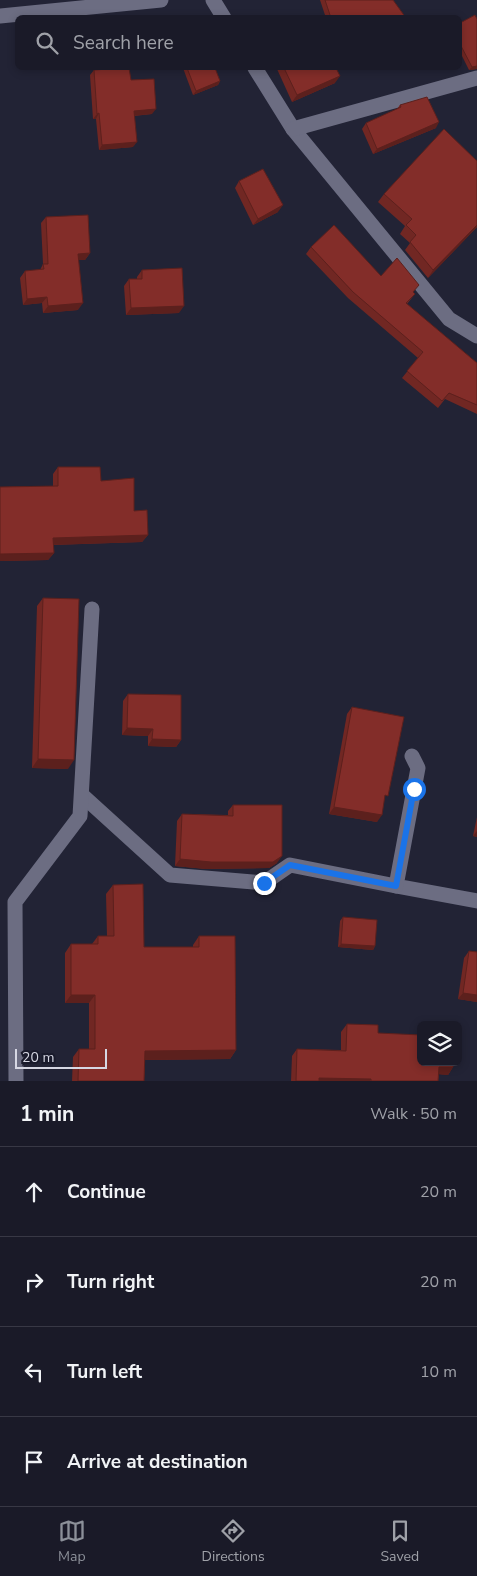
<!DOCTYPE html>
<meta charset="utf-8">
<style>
body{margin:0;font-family:"Nunito Sans",sans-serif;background:#272734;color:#f1f3f6}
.controls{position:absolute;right:15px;bottom:15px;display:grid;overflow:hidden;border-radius:8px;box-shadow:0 2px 8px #0003}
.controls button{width:45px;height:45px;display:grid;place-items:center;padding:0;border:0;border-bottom:1px solid #383845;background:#1a1a28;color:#f1f3f6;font:25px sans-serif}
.scale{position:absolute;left:15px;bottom:12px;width:92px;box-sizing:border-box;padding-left:5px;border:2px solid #d6d7e3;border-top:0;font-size:14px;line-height:18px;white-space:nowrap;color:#d6d7e3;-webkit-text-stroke:4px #191a2b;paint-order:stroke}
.stop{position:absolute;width:15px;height:15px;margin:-11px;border:4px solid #1a73e8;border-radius:50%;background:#fff}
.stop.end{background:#1a73e8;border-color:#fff;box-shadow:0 1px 5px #0008}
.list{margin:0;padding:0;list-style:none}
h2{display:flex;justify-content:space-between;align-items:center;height:65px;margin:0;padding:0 20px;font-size:21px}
h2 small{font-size:16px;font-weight:400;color:#9fa1a8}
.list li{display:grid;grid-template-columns:32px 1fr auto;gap:15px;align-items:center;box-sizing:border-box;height:90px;padding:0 20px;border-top:1px solid #383845}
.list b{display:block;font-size:19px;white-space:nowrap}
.list em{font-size:16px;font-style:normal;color:#9fa1a8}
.icon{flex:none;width:28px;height:28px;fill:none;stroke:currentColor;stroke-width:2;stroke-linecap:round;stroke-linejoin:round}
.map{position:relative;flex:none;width:477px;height:1081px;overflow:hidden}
.search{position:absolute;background:#1a1a28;box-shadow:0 2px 8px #0003;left:15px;right:15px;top:15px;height:55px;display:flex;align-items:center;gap:12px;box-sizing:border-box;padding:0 18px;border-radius:8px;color:#9fa1a8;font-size:19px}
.sheet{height:425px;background:#1a1a28}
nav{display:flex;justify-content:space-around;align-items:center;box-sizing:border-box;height:70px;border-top:1px solid #383845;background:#1a1a28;font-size:14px;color:#9fa1a8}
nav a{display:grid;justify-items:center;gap:2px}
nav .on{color:#8c9099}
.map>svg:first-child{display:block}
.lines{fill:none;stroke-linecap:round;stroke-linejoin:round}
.minor{stroke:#6c6d82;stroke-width:15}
.wall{fill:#712723}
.shaded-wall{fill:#5c201d}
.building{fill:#832d29;stroke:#5c201d}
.route{stroke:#1a73e8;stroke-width:6}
</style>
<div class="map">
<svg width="477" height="1081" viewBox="0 0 477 1081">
<rect width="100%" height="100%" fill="#222335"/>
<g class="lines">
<g class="minor">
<path d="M213 0 224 18"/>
<path d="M0 16 161 0"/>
<path d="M255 68 293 129 449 319 477 336"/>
<path d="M293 129 477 78"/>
<path d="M412 756 418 768 396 886 477 901"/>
<path d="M82 795 170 875 264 883 290 865 396 886"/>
<path d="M16 1081 15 902 80 816 92 609"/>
</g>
</g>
<g class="wall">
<path d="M320 0H393L406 18H326Z"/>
<path d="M460 23 477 69 469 70 460 52Z"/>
<path d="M183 68H215L220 81 218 85 193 95Z"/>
<path d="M278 68H336L335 83 292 102 277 69Z"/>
<path d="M94 70 152 114 134 116 133 147 99 150 96 119H93L90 75Z"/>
<path d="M400 105 436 128 373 154 362 129 366 123 397 109Z"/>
<path d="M239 181 278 212 253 225 235 188Z"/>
<path d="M384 194 477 227 428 278 405 250 410 243 400 234 405 226 378 202Z"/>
<path d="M46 217 90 253 85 260H78V310L43 313 42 303 23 305 20 278 25 271 40 270 43 264 41 223Z"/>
<path d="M311 247 381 276 415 294 407 304 477 363V414L445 399 438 408 402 378 418 358 348 298 306 254Z"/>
<path d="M142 270 179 313 126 315 124 286 129 279H137V277Z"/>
<path d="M58 467 101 481 134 511 148 535 142 542 53 545 54 553 48 560 0 561V487L53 486V474Z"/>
<path d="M43 598 68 769 32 768 37 606Z"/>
<path d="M128 694 181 740 176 747 148 746V736L122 735 123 701Z"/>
<path d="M352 707 384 802 377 822 329 814 347 714Z"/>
<path d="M233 805 277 863 269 868 206 869 175 866 177 821 182 814 228 815V811Z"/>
<path d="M477 817V837L473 836Z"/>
<path d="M113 885 144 947H193V945L199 936 236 1050 230 1059 145 1060 144 1081H72L73 1057 79 1049H89V1003H65V953L71 944H92L98 936H107L106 894Z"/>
<path d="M343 917 375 946 373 950 338 947 340 921Z"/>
<path d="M469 951 477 952V1002L458 999 464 958Z"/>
<path d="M347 1024 378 1033 453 1067 448 1075 439 1074 438 1081H291L292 1056 297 1049 341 1050V1032Z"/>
</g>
<g class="shaded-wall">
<path d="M477 66V69L469 70 472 67Z"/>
<path d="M340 76 335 83 292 102 297 95Z"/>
<path d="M220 81 218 85 193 95 196 91Z"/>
<path d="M156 109 152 114 130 116 134 111Z"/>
<path d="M99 113 96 119H93L97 114Z"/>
<path d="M439 122 436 128 373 154 377 149Z"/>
<path d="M137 142 133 147 99 150 102 145Z"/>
<path d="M283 205 278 212 253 225 258 219Z"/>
<path d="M477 225V227L428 278 433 270Z"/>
<path d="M90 253 85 260H73L78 254Z"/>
<path d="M47 297 42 303 23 305 27 299Z"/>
<path d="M83 303 78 310 43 313 48 306Z"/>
<path d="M184 306 179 313 126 315 131 308Z"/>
<path d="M148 535 142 542 48 545 53 538Z"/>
<path d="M54 553 48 560 0 561V554Z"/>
<path d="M127 728 153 729 148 736 122 735Z"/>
<path d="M152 739 181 740 176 747 148 746Z"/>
<path d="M38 759 74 760 68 769 32 768Z"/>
<path d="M334 807 382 815 377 822 329 814Z"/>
<path d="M477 831V837L473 836Z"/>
<path d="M282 856 277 863 269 868 206 869 175 866 180 859Z"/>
<path d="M341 944 375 946 373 950 338 947Z"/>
<path d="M463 993 477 995V1002L458 999Z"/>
<path d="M71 995H95L89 1003H65Z"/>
<path d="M236 1050 230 1059 139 1060 145 1051Z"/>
<path d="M439 1067H453L448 1075 434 1074Z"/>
<path d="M319 1078 371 1079 370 1081H317Z"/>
</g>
<g class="building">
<path d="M325 0H393L406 18H331Z"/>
<path d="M475 15 477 19V66L472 67 460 44V23Z"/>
<path d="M122 68H129L131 80 154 79 156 109 134 111 137 142 102 145 99 113 97 114 94 70Z"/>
<path d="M187 68H215L220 81 196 91Z"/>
<path d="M284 68H336L340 76 297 95Z"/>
<path d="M427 97 439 122 377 149 366 123 401 107 400 105Z"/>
<path d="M444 129 477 161V225L433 270 410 242 416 235 406 225 412 219 384 194Z"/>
<path d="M263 169 283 205 258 219 239 181Z"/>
<path d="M88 215 90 253 78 254 83 303 48 306 47 297 27 299 25 271 44 269 43 264H48L46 217Z"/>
<path d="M334 225 381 276 397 258 419 285 413 292 415 294 406 303 477 363V405L449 393 442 401 407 371 423 352 353 292 311 247Z"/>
<path d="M182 268 184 306 131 308 129 279H142V270Z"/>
<path d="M58 467H100L101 481 134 478V511L147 510 148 535 53 538 54 553 0 554V487L58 486Z"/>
<path d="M43 598 79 599 74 760 38 759Z"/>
<path d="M128 694 181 695V740L152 739 153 729 127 728Z"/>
<path d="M352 707 404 717 388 796 385 795 382 815 334 807Z"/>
<path d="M233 805H282V856L273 862H211L180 859 182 814 233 816Z"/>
<path d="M143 884 144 947H199V936H235L236 1050 145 1051 144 1081H78L79 1049H95V995H71V944H98V936H114L113 885Z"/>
<path d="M343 917 377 920 375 946 341 944Z"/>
<path d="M469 951 477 952V995L463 993Z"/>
<path d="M347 1024 378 1025V1033L421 1035V1062H453V1067H439L438 1081H371V1079L319 1078V1081H296L297 1049 346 1051Z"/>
</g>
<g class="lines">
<path class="route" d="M264 883 290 865 396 886 414 789"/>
</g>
</svg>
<div class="controls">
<button><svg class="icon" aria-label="layers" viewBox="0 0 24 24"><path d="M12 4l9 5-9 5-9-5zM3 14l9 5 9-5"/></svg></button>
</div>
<div class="scale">20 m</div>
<div class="stop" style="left:414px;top:789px"></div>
<div class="stop end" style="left:264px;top:883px"></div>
<div class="search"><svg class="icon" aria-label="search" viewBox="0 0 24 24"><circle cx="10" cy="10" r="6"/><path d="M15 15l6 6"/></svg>Search here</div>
</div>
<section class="sheet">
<h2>1 min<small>Walk · 50 m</small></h2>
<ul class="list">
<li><svg class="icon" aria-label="ahead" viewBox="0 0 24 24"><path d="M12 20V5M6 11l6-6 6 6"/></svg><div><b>Continue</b></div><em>20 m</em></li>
<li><svg class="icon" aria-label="right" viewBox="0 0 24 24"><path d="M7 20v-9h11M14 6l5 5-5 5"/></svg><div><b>Turn right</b></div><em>20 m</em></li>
<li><svg class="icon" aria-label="left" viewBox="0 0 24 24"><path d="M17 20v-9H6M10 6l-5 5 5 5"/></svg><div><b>Turn left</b></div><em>10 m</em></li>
<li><svg class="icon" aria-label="arrive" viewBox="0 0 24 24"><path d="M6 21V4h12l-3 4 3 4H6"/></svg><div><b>Arrive at destination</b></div></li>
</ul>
</section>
<nav>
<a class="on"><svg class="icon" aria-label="map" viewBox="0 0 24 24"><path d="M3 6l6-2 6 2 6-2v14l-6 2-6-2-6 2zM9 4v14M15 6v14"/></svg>Map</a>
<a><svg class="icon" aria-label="directions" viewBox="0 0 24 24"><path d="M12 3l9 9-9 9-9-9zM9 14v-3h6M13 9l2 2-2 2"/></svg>Directions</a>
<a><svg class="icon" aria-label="saved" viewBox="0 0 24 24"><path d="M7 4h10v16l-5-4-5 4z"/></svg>Saved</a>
</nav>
